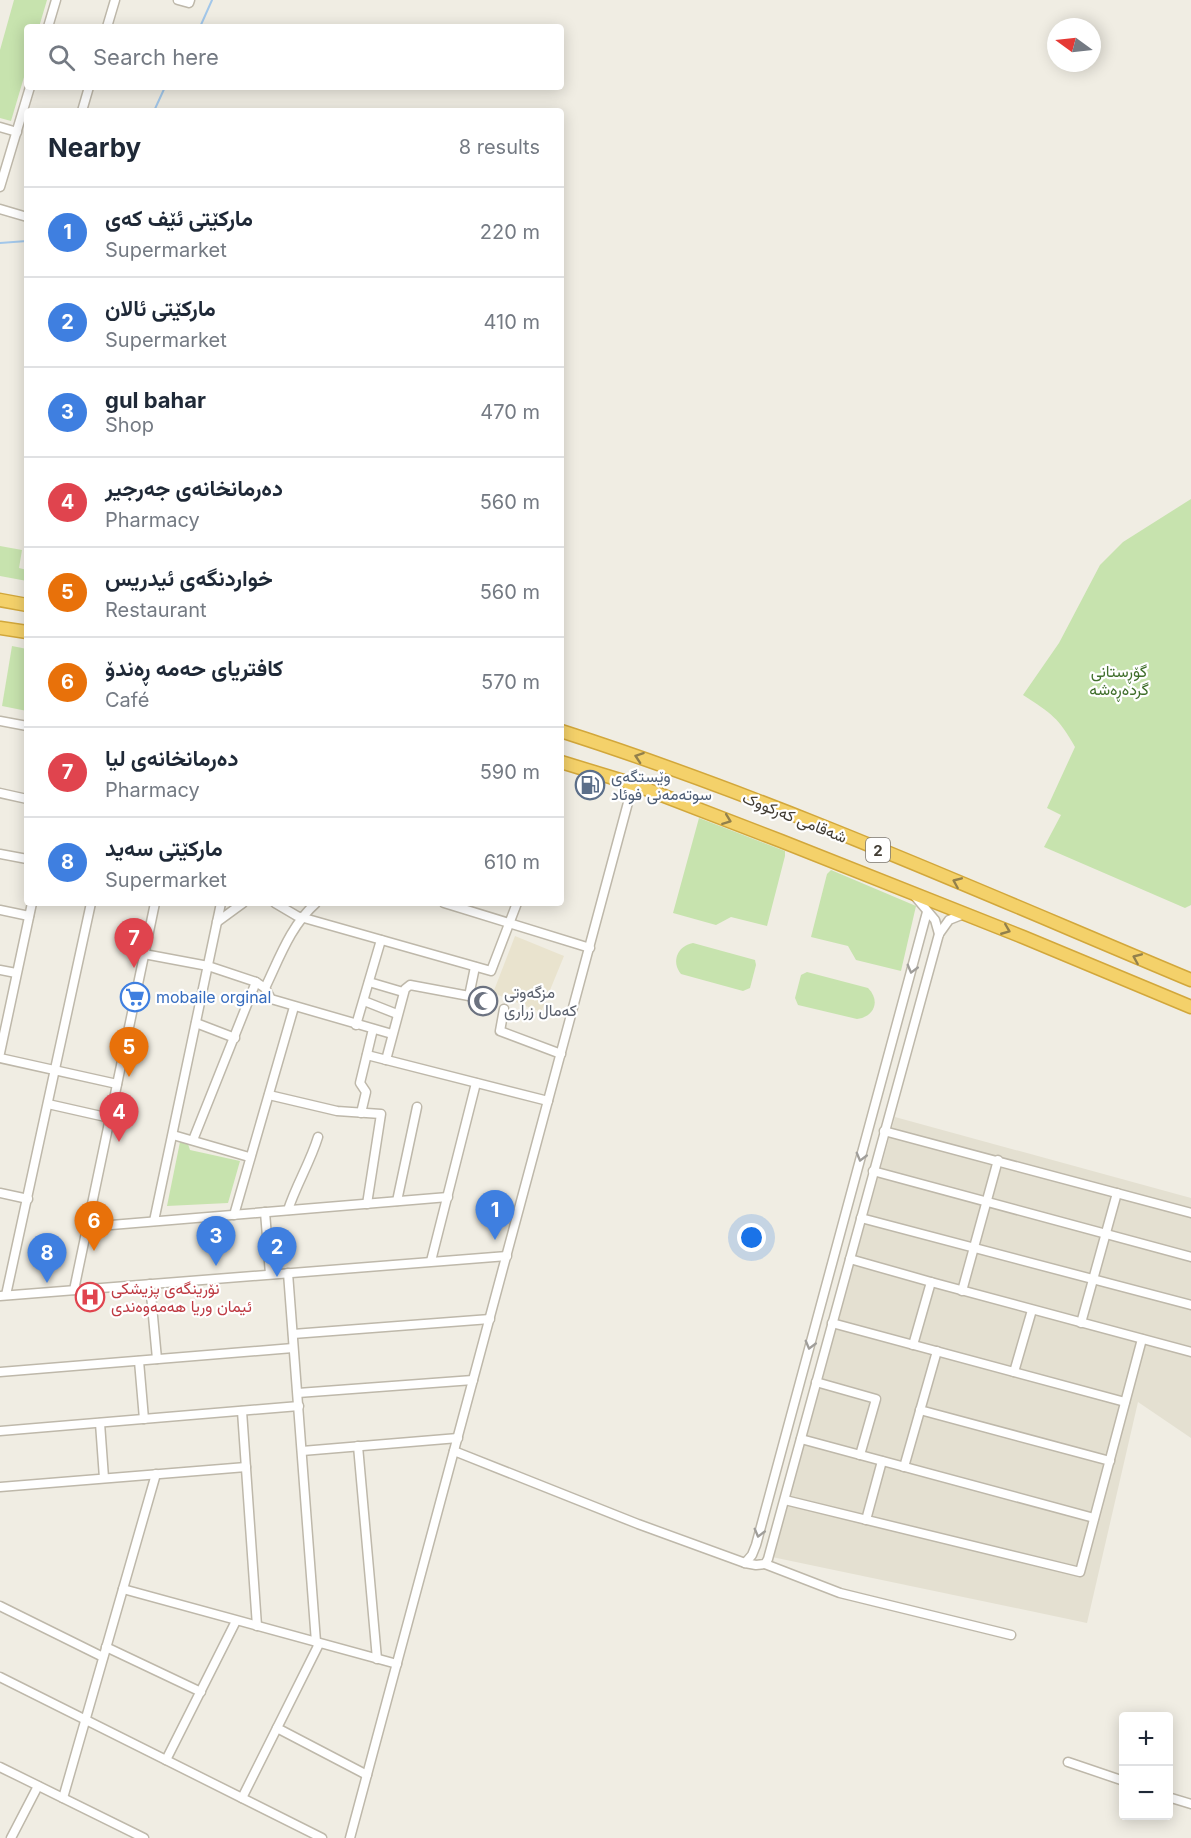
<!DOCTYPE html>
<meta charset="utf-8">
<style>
body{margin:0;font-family:Inter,Vazirmatn,sans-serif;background:#f6f6f7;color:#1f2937}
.controls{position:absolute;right:18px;bottom:18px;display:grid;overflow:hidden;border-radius:6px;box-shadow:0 3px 15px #0003}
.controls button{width:54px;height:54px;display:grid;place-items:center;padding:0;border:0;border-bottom:2px solid #e0e1e3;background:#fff;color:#1f2937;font:30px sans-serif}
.compass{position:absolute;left:1047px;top:18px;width:54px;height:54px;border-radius:50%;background:#fff;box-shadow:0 3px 15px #0003;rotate:285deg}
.you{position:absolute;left:752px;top:1238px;width:21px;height:21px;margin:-15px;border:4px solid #fff;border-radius:50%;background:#1a73e8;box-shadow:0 0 0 9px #1a73e833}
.badge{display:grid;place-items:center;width:39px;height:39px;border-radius:50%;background:#111827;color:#fff;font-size:20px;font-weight:700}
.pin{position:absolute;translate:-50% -50px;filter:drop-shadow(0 2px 3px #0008)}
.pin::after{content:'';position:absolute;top:32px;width:21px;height:18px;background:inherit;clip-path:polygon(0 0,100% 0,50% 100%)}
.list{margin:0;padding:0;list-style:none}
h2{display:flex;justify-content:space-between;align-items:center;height:78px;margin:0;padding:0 24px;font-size:26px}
h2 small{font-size:20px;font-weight:400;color:#747a83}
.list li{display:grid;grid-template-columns:39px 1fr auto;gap:18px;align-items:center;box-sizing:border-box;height:90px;padding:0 24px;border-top:2px solid #e0e1e3}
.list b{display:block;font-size:22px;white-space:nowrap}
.list p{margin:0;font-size:20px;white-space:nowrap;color:#747a83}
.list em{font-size:20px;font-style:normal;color:#747a83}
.icon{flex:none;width:33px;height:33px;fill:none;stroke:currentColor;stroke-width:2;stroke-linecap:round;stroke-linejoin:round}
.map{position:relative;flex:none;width:1191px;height:1838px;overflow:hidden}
.search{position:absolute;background:#fff;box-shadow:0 3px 15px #0003;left:24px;top:24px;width:540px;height:66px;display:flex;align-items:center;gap:15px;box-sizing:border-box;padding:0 21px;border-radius:6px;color:#747a83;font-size:22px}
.panel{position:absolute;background:#fff;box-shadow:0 3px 15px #0003;left:24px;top:108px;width:540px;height:798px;border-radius:6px}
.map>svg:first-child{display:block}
.residential{fill:#e4e0d1}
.education{fill:#e9e3ce}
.green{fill:#c7e3ae}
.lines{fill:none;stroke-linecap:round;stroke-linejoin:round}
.stream{stroke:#a2c7ea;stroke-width:2}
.minor-casing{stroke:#beb8aa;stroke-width:11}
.highway-casing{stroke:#d2a73b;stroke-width:15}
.minor{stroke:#fff;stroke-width:8}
.highway{stroke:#f4d16a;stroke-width:12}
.oneway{stroke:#92804c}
.oneway2{stroke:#a09e9a}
.labels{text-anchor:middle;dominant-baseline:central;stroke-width:4.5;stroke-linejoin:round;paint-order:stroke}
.shield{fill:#fff;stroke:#7b7771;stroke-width:1.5}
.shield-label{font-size:15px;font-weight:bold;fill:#423d34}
.park-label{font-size:16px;fill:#406f2c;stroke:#fff}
.service-label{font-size:16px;fill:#4e5e75;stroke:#fff;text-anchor:start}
.street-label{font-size:16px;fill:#423d34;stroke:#fff}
.worship-label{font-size:16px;fill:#5b616d;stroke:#fff;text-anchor:start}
.shop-label{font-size:16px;fill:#366cbe;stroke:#fff;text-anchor:start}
.health-label{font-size:16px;fill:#be3a42;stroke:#fff;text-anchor:start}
</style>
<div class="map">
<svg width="1191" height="1838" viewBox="0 0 1191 1838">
<rect width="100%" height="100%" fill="#f0ede3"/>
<path class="residential" d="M895 1117 1191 1198V1438L1138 1402 1087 1623 772 1557Z"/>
<path class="education" d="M515 936 564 956 541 1012 493 993Z"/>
<g class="green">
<path d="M14 0H47L39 27H27V67L11 121 0 118V50Z"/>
<path d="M1191 499V905L1185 908 1044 847 1061 815 1047 808 1075 747C1059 718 1051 713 1023 695L1059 643 1100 565 1123 542Z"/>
<path d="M0 546 22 550 19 568 27 570V581L0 576Z"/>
<path d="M12 646 27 649V711L2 706Z"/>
<path d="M699 818 785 851V856L767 926 731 917 716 925 673 913Z"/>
<path d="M831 870 916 906 901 971 856 960 848 946 811 937 827 874Z"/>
<path d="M693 943 755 960 756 965 750 988 743 991 681 974C671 962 677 946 693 943Z"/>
<path d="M807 972 868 988C881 1001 874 1017 857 1019L798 1005 795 998 801 975Z"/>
<path d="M180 1142 188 1144 190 1150 240 1161 228 1203 167 1206Z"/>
</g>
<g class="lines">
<g class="stream">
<path d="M200 27 212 0"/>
<path d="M154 111 165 87"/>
<path d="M0 243 27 241"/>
</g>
<g class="minor-casing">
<g id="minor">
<path d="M178 0 189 3 190 0"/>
<path d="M48 27 56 0"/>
<path d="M107 27 115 0"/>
<path d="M82 111 89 87"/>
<path d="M0 127 17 132"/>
<path d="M0 187 30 87"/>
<path d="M0 209 27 217"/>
<path d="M0 721 27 726"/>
<path d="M0 793 27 799"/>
<path d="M0 854 27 859"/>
<path d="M913 894 935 920 939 934"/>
<path d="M275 903 297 916 491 971 517 903"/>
<path d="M444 903 590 948"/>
<path d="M0 910 29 916"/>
<path d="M217 922 243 903"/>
<path d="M144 954 208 966 256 982 265 988 271 999 392 1034"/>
<path d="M0 970 16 973"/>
<path d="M369 982 403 992"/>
<path d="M265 988C279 959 291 925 316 903"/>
<path d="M364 1001 397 1014"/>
<path d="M504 1009 500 1031 561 1054"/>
<path d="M196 1023 235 1038"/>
<path d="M356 1025 381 940"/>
<path d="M0 1053 32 903"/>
<path d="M367 1055 548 1101"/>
<path d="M0 1058 117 1084"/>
<path d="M386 1060 405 989 410 985 469 996 475 967"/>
<path d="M269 1095 337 1111 381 1114 367 1204"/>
<path d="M48 1104 110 1118"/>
<path d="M361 1113 366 1092 360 1083 373 1029"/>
<path d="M884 1131 1191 1213"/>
<path d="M173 1135 249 1157"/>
<path d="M193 1140 256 982"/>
<path d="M873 1171 1191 1257"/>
<path d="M0 1193 28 1199"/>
<path d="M397 1201 417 1107"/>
<path d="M288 1210C296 1185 310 1163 318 1137"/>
<path d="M265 1212 270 1274"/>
<path d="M234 1215 294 1007"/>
<path d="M861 1218 1191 1305"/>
<path d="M154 1221 221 903"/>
<path d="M87 1227 448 1197"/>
<path d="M850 1259 931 1282 1191 1352"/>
<path d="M431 1261 476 1083"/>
<path d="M288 1273 316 1642"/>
<path d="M150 1284 157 1359"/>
<path d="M74 1290 155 903"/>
<path d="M962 1291 998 1160"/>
<path d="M6 1295 91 903"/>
<path d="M0 1296 507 1256"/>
<path d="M832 1323 1125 1402"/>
<path d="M1081 1323 1117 1193"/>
<path d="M293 1334 490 1319"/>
<path d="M913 1345 931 1282"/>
<path d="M139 1361 144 1419"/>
<path d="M0 1372 293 1348"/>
<path d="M1014 1372 1032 1310"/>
<path d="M816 1382 876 1399 860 1455"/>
<path d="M298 1393 473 1380"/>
<path d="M920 1410 1110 1461"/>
<path d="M242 1411 257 1626"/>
<path d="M100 1423 104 1478"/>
<path d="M0 1431 299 1406"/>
<path d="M801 1439 1094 1518"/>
<path d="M358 1446 377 1659"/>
<path d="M302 1451 458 1438"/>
<path d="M454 1451 638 1524 745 1563 756 1565 765 1564 768 1559 939 934 949 920 964 914"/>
<path d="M904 1467 937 1351"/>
<path d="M0 1487 246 1467"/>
<path d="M785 1500 1080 1572 1142 1339"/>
<path d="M866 1520 882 1461"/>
<path d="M745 1563 752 1555 756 1545 927 912"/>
<path d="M765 1564 840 1593 1011 1635"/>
<path d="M123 1589 397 1664"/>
<path d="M0 1606 103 1657"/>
<path d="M106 1647 201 1692"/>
<path d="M0 1677 322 1838"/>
<path d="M277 1728 367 1775"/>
<path d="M166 1760 236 1621"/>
<path d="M1068 1762 1124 1781"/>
<path d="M0 1767 144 1838"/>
<path d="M1168 1797 1191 1804"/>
<path d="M63 1798 156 1474"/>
<path d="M242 1798 319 1644"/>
<path d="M11 1838 38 1786"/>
<path d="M350 1838 633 784"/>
</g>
</g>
<g class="highway-casing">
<g id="highway">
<path d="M0 600 27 605"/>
<path d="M0 628 27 632"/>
<path d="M561 731C776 800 983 893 1191 980"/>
<path d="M561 762 633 784 781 841 1023 937 1191 1007"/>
</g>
</g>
<use href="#minor" class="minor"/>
<use href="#highway" class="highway"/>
</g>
<defs><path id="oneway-chevron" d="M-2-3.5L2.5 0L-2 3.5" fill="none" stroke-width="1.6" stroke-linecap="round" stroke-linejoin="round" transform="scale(1.5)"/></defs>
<g class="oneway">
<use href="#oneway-chevron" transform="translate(639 757) rotate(-161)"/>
<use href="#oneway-chevron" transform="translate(727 820) rotate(21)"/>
<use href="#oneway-chevron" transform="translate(957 882) rotate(-157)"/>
<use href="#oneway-chevron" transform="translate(1006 930) rotate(22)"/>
<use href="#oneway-chevron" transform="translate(1137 958) rotate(-157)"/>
</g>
<g class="oneway2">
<use href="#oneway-chevron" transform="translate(912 969) rotate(105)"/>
<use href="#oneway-chevron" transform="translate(861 1157) rotate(105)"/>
<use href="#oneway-chevron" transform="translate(810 1345) rotate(105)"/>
<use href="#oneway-chevron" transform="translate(759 1533) rotate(105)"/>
</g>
<defs>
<g id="fuel-ring" transform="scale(1.5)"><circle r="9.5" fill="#fff" stroke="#5c6f8a" stroke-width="1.5"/><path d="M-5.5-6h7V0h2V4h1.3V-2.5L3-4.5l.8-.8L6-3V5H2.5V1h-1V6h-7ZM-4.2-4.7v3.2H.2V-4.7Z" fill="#5c6f8a"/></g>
<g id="supermarket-ring" transform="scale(1.5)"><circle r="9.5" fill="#fff" stroke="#3f7fe0" stroke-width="1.5"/><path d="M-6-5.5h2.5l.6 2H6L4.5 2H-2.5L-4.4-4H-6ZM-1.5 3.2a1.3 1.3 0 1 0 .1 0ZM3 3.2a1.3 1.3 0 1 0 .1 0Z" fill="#3f7fe0"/></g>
<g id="mosque-ring" transform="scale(1.5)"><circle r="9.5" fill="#fff" stroke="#6b7280" stroke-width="1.5"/><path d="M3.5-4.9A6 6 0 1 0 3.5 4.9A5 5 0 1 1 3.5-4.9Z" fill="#6b7280"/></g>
<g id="hospital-ring" transform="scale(1.5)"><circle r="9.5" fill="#fff" stroke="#e0444e" stroke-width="1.5"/><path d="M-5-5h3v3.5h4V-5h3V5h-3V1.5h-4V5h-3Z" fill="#e0444e"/></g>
</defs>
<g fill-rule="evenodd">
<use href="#fuel-ring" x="590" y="785"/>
<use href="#supermarket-ring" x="135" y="997"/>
<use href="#mosque-ring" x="483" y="1001"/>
<use href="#hospital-ring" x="90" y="1297"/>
</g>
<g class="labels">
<rect class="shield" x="866" y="838" width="24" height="24" rx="4.5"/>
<g class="shield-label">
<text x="878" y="850">2</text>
</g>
<g class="park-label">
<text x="1119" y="671">گۆڕستانی<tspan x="1119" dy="18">گردەڕەشە</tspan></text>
</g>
<g class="service-label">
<text x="611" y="776">وێستگەی<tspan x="611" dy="18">سوتەمەنی فوئاد</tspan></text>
</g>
<g class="street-label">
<text transform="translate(795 817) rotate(22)">شەقامی کەرکووک</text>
</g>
<g class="worship-label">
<text x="504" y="992">مزگەوتی<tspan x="504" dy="18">کەمال زراری</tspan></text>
</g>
<g class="shop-label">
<text x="156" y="997">mobaile orginal</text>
</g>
<g class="health-label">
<text x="111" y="1288">نۆرینگەی پزیشکی<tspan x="111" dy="18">ئیمان وریا هەمەوەندی</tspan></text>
</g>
</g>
</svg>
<div class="controls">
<button>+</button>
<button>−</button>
</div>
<svg class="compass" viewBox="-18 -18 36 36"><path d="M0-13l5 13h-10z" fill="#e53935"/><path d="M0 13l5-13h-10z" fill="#747a83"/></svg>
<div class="you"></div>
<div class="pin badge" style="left:495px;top:1240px;background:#3f7fe0">1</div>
<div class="pin badge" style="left:277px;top:1277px;background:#3f7fe0">2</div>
<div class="pin badge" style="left:216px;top:1266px;background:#3f7fe0">3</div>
<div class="pin badge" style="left:119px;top:1142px;background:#e0444e">4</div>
<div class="pin badge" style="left:129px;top:1077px;background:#e8710a">5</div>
<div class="pin badge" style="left:94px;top:1251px;background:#e8710a">6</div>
<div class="pin badge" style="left:134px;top:968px;background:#e0444e">7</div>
<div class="pin badge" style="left:47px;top:1283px;background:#3f7fe0">8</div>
<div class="search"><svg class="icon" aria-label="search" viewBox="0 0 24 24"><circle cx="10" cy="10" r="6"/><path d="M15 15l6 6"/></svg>Search here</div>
<section class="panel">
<h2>Nearby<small>8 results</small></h2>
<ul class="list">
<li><span class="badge" style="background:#3f7fe0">1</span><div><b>مارکێتی ئێف کەی</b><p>Supermarket</p></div><em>220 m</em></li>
<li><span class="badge" style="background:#3f7fe0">2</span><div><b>مارکێتی ئالان</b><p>Supermarket</p></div><em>410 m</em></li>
<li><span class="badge" style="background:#3f7fe0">3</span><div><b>gul bahar</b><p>Shop</p></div><em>470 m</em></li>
<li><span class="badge" style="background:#e0444e">4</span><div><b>دەرمانخانەی جەرجیر</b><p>Pharmacy</p></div><em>560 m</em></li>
<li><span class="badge" style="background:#e8710a">5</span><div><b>خواردنگەی ئیدریس</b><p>Restaurant</p></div><em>560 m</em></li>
<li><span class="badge" style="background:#e8710a">6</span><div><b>کافتریای حەمە ڕەندۆ</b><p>Café</p></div><em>570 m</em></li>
<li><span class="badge" style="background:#e0444e">7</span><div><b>دەرمانخانەی لیا</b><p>Pharmacy</p></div><em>590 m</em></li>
<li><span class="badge" style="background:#3f7fe0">8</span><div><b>مارکێتی سەید</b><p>Supermarket</p></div><em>610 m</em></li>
</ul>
</section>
</div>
